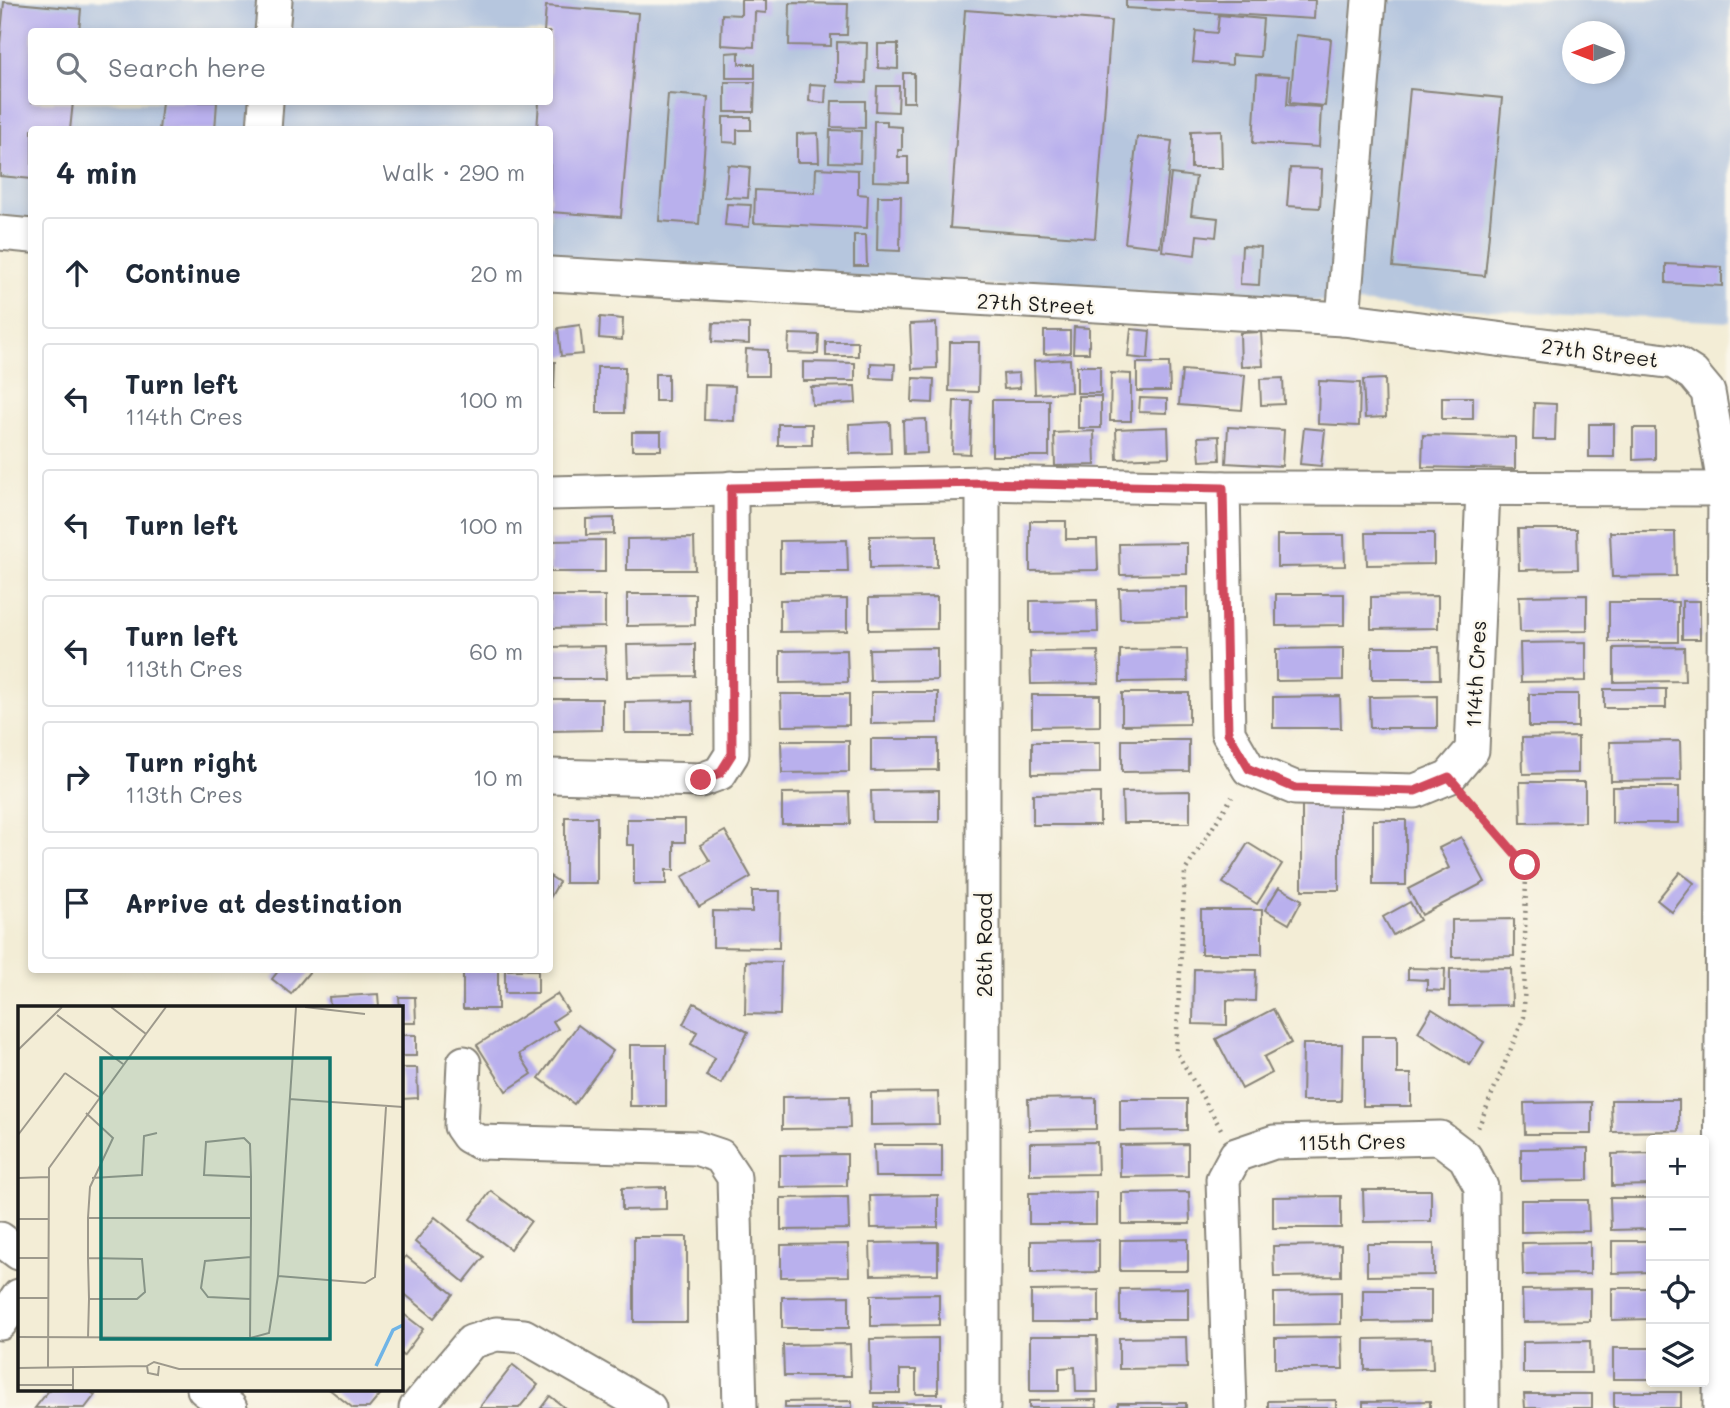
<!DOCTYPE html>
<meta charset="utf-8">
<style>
body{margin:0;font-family:Mali,sans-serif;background:#f2f2f3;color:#1f2937}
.controls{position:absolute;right:21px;bottom:21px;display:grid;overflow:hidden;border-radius:7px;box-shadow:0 4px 10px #0003}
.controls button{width:63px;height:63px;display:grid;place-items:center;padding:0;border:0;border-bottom:2px solid #e0e1e3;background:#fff;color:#1f2937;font:35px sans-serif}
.compass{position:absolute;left:1562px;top:21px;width:63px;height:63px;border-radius:50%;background:#fff;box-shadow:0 4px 10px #0003;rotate:270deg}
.stop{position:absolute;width:21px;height:21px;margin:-16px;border:5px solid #d1495b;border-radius:50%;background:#fff}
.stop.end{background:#d1495b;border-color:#fff;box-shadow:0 2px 7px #0008}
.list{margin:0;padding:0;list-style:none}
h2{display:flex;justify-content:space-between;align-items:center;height:91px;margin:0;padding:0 28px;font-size:30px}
h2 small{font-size:23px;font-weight:400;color:#747a83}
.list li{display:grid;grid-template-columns:46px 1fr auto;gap:21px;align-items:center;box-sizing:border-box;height:112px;margin:0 14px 14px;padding:0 14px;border:2px solid #e0e1e3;border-radius:7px}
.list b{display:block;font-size:26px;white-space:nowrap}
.list p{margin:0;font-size:23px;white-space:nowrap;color:#747a83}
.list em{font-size:23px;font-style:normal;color:#747a83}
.icon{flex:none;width:38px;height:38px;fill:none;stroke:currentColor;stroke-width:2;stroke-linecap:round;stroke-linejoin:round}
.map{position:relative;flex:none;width:1730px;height:1408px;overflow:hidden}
.search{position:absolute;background:#fff;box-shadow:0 4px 10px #0003;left:28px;top:28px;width:525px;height:77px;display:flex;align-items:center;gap:18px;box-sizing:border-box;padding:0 24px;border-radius:7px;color:#747a83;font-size:26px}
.panel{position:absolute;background:#fff;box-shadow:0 4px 10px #0003;left:28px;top:126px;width:525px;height:847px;border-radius:7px}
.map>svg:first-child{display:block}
.industrial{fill:#b6c6de;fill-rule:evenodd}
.building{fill:#b9b0ed}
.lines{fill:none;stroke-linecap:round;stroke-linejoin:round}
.minor-casing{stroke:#888479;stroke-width:37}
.path{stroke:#888479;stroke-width:4.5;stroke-dasharray:2 5;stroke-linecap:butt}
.minor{stroke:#fff;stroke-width:33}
.route{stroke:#d1495b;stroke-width:9}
.labels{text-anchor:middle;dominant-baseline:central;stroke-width:5;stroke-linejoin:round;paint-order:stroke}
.street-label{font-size:21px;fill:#1c1c1c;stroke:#fbf7ec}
.inset-river{fill:none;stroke:#6fb4e6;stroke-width:3.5}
.inset-road{fill:none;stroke:#9d998c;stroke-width:2}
.view{fill:#0f766e;fill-opacity:0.15;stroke:#0f766e;stroke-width:3.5}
.inset-edge{fill:none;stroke:#1c1c1c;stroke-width:3.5}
</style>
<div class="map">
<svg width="1730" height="1408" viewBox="0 0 1730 1408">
<rect width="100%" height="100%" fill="#fbf7ec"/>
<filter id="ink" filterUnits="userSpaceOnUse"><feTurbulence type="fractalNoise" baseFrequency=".0143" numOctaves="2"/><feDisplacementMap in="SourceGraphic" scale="14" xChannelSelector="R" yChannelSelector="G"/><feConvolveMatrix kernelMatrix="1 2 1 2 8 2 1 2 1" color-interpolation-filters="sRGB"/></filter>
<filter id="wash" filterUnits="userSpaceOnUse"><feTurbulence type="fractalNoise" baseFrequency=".00686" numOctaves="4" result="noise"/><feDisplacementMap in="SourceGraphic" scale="28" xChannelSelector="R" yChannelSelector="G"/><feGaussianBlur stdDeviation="1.57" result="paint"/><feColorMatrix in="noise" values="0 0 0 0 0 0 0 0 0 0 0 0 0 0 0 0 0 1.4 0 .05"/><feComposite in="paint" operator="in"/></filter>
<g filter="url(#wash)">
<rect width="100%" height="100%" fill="#f3edd6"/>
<path class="industrial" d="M0 0H1730V322L550 263V130H32L31 219 0 216ZM32 32H550V102H32ZM1572 32H1614V74H1572Z"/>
<g id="blocks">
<g class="building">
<path d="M741 0H766V13L755 12 754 47 721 45 722 14 741 15Z"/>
<path d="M1126 0H1315L1314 19 1126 8Z"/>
<path d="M4 2 81 9 79 32H32V102H73L70 130H32V179L0 176V44Z"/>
<path d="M790 3 848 4 847 35H831V46L789 45Z"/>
<path d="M546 6 638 13 621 217 550 212V130H537L539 102H550V32H544Z"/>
<path d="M965 10 1111 21 1095 238 950 228Z"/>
<path d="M1219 15 1263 19 1260 57 1232 55V65L1193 62 1196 31 1217 33Z"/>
<path d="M1296 35 1331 39 1325 106 1290 103Z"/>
<path d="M837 42 867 43 866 83 837 82Z"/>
<path d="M878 44H898V69L878 68Z"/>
<path d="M739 52V64H755V78H726V53Z"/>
<rect x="903" y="73" width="11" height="29"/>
<path d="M1257 74 1289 76 1287 105 1321 107 1319 147 1253 143Z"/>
<path d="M725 82H755L754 112H725Z"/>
<path d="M810 84 826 85 825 103 809 101Z"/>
<path d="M877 86H899L898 112 876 111Z"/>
<path d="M1410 89 1502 98 1485 276 1393 267Z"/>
<path d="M668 94 708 97 699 224 659 221Z"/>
<path d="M832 101H865V128L831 127Z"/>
<path d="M162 102H217L215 130H159Z"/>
<path d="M723 117H751V130H737V143L723 142Z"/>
<path d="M874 121H887V126L902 127V150H898V157H908V182L873 181Z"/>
<path d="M830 130 861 131 860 163 829 162Z"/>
<path d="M1221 130 1222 168H1191V131Z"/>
<path d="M818 133 819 162H797V134Z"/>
<path d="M1137 137 1172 141 1160 247 1125 243Z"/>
<path d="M728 165 750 167 748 198 725 197Z"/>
<path d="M816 168 858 170V194L868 195 867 228 754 223 755 190 815 193Z"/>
<path d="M1290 168 1322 169 1320 208 1287 206Z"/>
<path d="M1171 174 1196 177 1191 215 1218 218 1216 237 1197 235 1195 255 1162 251Z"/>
<path d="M878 196H901L900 251 877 250Z"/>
<path d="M727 204 751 205 749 227 725 225Z"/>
<path d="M854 235H866L867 266H854Z"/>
<path d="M1242 246 1261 247 1259 285 1240 284Z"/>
<path d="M1666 264 1722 267V286L1666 283Z"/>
<path d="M600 317 623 319 622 340 599 338Z"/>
<path d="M713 323 749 324V344L712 342Z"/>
<path d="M936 323 937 368 912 369 910 324Z"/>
<path d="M580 325 583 354 561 356 558 328Z"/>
<path d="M1074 327 1089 328V353H1073Z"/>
<path d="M1131 329 1150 331 1148 359 1128 357Z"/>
<path d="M1044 331H1070V353L1044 354Z"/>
<path d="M1261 332 1263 366 1241 367 1240 333Z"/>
<path d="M789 334 819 335 818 354 788 353Z"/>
<rect x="826" y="342" width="32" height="14"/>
<path d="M950 342H979L978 392 949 391Z"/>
<path d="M746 349 768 350V376H745Z"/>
<path d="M1070 359 1071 392 1035 394 1034 361Z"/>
<path d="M550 362H555L554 388H550Z"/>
<path d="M803 362 855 363V381H803Z"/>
<path d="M871 363 895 364 894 379 871 378Z"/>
<path d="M1137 363H1169L1170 391H1137Z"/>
<rect x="1077" y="366" width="23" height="27"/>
<path d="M597 367H625L624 413H597Z"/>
<path d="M1182 370 1245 375 1242 410 1179 405Z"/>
<path d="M1019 373 1020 388 1004 389 1003 374Z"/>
<path d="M1111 373 1131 374V421H1110Z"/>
<rect x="655" y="374" width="13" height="27"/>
<path d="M913 378 934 379 933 403 912 402Z"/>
<path d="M1283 378 1284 404 1261 405 1260 379Z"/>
<path d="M1385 379 1386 417 1365 418 1363 380Z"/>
<path d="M1319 381 1360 383 1359 426 1318 424Z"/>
<path d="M705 385 735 386 734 421 704 420Z"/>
<path d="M855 386 856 403 812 405 811 387Z"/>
<rect x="1078" y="396" width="23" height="32"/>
<rect x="1442" y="397" width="31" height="22"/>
<path d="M1140 398 1167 399V413L1139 412Z"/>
<rect x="992" y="400" width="57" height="56"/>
<path d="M954 401H972L970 454 952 453Z"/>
<path d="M1534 403 1556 404 1555 440H1533Z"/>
<path d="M926 419 927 453 904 454 903 420Z"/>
<path d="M890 422 891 453 850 454 849 424Z"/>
<rect x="778" y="424" width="34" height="21"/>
<rect x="1589" y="424" width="25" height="33"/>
<path d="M1168 427 1169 457 1117 459 1116 429Z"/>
<path d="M1228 427 1284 430 1282 466 1226 463Z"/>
<path d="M1304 428 1325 430 1321 466 1300 464Z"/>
<path d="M1633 428H1655V459L1633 460Z"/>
<path d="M1094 431 1095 465 1055 466 1054 433Z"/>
<rect x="632" y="432" width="29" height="18"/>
<path d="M1423 435 1515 437V469L1422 467Z"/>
<path d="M1219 436 1220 460 1200 461 1198 437Z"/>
<path d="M614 518V534L586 535V519Z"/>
<path d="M1030 521H1066V539H1097L1098 570 1030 571Z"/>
<path d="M1518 529H1577L1578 569 1519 570Z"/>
<path d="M1610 532H1675L1676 576 1612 577Z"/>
<path d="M1366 533H1434V564L1367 565Z"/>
<path d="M937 535V567L870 568V536Z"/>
<path d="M1277 535H1344L1345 566 1277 567Z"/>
<path d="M694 538 695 570H627V539Z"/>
<path d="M605 540V572H550V541Z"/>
<path d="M847 540 848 572H780V541Z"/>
<path d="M1187 543V574L1120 575 1119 544Z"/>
<path d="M1187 587V618L1120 619 1119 588Z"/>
<path d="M627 594H695V625L627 626Z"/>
<path d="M1276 594H1344V625L1276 626Z"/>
<path d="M1587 595V631L1520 632 1519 596Z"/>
<path d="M550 596H605V627L550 628Z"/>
<path d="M1438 596V628L1371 629V597Z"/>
<path d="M937 597V629L869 630V598Z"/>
<path d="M847 599V631L780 632V600Z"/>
<path d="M1097 600 1098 632 1030 633V601Z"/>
<rect x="1682" y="601" width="18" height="38"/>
<rect x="1609" y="602" width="69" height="40"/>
<path d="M1586 642V681L1521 682 1520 643Z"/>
<path d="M695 644V676L628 677 627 645Z"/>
<path d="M605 646 606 679H550V647Z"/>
<path d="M1372 647H1439L1440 679H1372Z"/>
<path d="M1684 647 1685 681 1614 682V648Z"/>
<path d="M937 648V680L870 681 869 649Z"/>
<path d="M1343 648V680L1276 681V649Z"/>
<path d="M1187 649 1188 681 1120 682V650Z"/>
<path d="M847 650 848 682 780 683V651Z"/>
<path d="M1098 651 1099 683 1031 684 1030 652Z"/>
<rect x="1604" y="689" width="62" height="19"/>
<path d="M871 692H938V723L871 724Z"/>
<path d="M1122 693H1189V724L1122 725Z"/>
<path d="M781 694H849V725L782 726Z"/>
<rect x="1529" y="694" width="49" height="33"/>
<path d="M1032 695H1100V726L1032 727Z"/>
<path d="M1340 696 1341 728H1273V697Z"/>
<path d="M1437 696V728H1370L1369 697Z"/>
<path d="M550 699H602V730L550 731Z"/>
<path d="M692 701 693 733H625V702Z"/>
<path d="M1578 737V773L1523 774 1522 738Z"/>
<path d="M871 739H938V770L871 771Z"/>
<path d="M1122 740H1189V771L1122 772Z"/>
<path d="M781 741H849V772L782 773Z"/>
<path d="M1680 741 1681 780 1611 781 1610 742Z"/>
<path d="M1032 742H1100V773L1032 774Z"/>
<path d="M1520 782H1585V822L1521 823Z"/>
<rect x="1612" y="787" width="67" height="36"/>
<path d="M939 790V822H872L871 791Z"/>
<path d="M1190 791V823H1123L1122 792Z"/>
<path d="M849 792 850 824H782V793Z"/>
<path d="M1100 793V825H1033V794Z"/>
<rect x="1302" y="802" width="37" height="88"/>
<rect x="565" y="817" width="32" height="66"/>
<path d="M627 819H685V842H674V870H666V884H634V845H627Z"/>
<rect x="1373" y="820" width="33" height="65"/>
<path d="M725 831 751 877 699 907 682 877 710 861 700 845Z"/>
<path d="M1461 837 1485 882 1422 915 1408 889 1449 868 1439 848Z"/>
<path d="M1248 843 1282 864 1257 904 1223 883Z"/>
<path d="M1680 872 1694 883 1672 912 1657 900Z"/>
<path d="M550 876 559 882 550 898Z"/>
<path d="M1279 887 1302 900 1289 924 1265 910Z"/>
<path d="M752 891H780L779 948 713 947V911L752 912Z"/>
<path d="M1410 902 1420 920 1393 935 1383 917Z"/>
<rect x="1201" y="910" width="61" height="44"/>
<path d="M1514 919V956L1452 957V920Z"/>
<path d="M746 961 781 962 780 1015 745 1014Z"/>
<path d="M1408 968 1445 969 1444 991 1427 990V980L1408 979Z"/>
<path d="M1511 968 1512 1005 1450 1006V969Z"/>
<path d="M1194 969 1256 970 1255 1001 1227 1000V1025L1193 1024Z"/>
<path d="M279 970H311L291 994 272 979Z"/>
<rect x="463" y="970" width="35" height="39"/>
<rect x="505" y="970" width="33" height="23"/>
<path d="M378 994 379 1007H330L329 997Z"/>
<path d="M557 994 568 1011 553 1021 558 1029 519 1054 532 1074 506 1091 477 1045Z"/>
<path d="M399 997H415L416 1023H401Z"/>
<path d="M694 1003 748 1032 721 1084 706 1076 715 1058 691 1044 697 1032 683 1024Z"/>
<path d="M1273 1009 1291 1043 1264 1057 1272 1073 1242 1089 1216 1039Z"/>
<path d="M1432 1009 1484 1042 1470 1065 1418 1032Z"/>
<path d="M578 1025 613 1051 574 1104 539 1078Z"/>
<rect x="401" y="1035" width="15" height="21"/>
<path d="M1363 1036H1397V1074H1411V1106H1363Z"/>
<path d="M1303 1044H1342L1341 1101H1302Z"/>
<rect x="630" y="1045" width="36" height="61"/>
<path d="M401 1068H417L418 1098 402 1099Z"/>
<path d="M938 1092 939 1124 871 1125V1093Z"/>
<path d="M849 1096 850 1128 782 1129V1097Z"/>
<path d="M1096 1098V1129L1029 1130 1028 1099Z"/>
<path d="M1120 1099H1187V1130L1120 1131Z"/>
<path d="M1611 1100H1679V1131L1612 1132Z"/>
<path d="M1592 1102V1134H1525L1524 1103Z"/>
<path d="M1097 1142 1098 1174 1030 1175V1143Z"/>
<path d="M1188 1144V1176L1120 1177V1145Z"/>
<path d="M874 1145H942V1177H875Z"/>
<path d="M1588 1148V1180L1521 1181V1149Z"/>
<path d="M1651 1153V1185L1612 1186V1154Z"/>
<path d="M847 1154V1186L780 1187V1155Z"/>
<path d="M666 1187V1209L622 1210V1188Z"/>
<path d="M1363 1190H1431V1221L1364 1222Z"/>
<path d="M491 1191 531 1221 510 1249 470 1219Z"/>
<path d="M1096 1192V1224H1029V1193Z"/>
<path d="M1189 1192 1190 1224H1122V1193Z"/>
<path d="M938 1195V1227L871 1228 870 1196Z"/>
<path d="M1341 1196V1228H1273V1197Z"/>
<path d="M848 1197 849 1229 781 1230V1198Z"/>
<path d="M1610 1198H1651V1229L1611 1230Z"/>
<path d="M1521 1200H1588L1589 1231 1521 1232Z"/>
<path d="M435 1217 484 1257 464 1282 415 1242Z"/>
<rect x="634" y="1237" width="53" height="85"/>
<path d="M1188 1239V1271H1120V1240Z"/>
<path d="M1099 1240V1272L1031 1273V1241Z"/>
<path d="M1612 1241H1651V1272L1612 1273Z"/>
<path d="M938 1242V1274L871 1275 870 1243Z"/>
<path d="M1590 1242V1274L1523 1275 1522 1243Z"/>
<path d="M848 1244 849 1276 781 1277V1245Z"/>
<path d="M1367 1244H1434V1275L1367 1276Z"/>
<path d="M1341 1245V1276L1274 1277 1273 1246Z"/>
<path d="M406 1256 453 1294 434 1318 401 1291V1262Z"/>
<path d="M1188 1288V1320H1120V1289Z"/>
<path d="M1612 1288H1651V1319L1612 1320Z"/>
<path d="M1590 1289V1321L1523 1322 1522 1290Z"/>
<path d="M1099 1290V1322H1031V1291Z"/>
<path d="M1363 1290H1431V1321L1363 1322Z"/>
<path d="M1341 1292V1324L1274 1325V1293Z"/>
<path d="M939 1294V1325L871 1326V1295Z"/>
<path d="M849 1296V1328H782V1297Z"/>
<path d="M401 1312 423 1329 403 1356 401 1354Z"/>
<path d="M1030 1336H1097L1098 1392H1076L1075 1367 1059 1368V1391H1030Z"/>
<path d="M1186 1337 1187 1368 1119 1369V1338Z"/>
<path d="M1342 1337 1343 1369H1275V1338Z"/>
<path d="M938 1338V1394H916V1370H900V1393H871L870 1339Z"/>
<path d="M1432 1338 1433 1369 1365 1370V1339Z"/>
<path d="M1590 1341 1591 1373H1523V1342Z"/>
<path d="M850 1344 851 1376H784L783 1345Z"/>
<rect x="1613" y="1348" width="38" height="31"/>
<path d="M513 1365 538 1385 519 1408H479Z"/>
<path d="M50 1389H86L95 1395 85 1408H35Z"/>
<path d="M329 1389H382L384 1390 369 1408H353Z"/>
<rect x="1614" y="1392" width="67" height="16"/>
<path d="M1524 1394H1592V1408H1525Z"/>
<path d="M550 1396 565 1408H541Z"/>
<path d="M1096 1400 1097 1408H1029V1401Z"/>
<path d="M1336 1400V1408H1268V1401Z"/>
<path d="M852 1401V1408H785V1402Z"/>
<path d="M1430 1401V1408H1363V1402Z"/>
<rect x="875" y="1403" width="67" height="5"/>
<rect x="1118" y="1403" width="68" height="5"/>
</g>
</g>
</g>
<g filter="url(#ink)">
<use href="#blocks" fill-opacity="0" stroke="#888479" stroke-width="2"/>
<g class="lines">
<g class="minor-casing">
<g id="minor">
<path d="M272 32 275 0"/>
<path d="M264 130 266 102"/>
<path d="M0 233 32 236"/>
<path d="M550 274 1343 319 1674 362 1693 374 1708 392 1725 489 1720 1408"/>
<path d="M1343 319 1369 0"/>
<path d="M1223 488 1228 733 1249 769 1295 788 1415 791 1449 777 1472 750 1483 490"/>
<path d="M550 493 983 483 1223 488 1725 489"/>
<path d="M550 776 701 780 720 773 732 754 731 488"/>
<path d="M464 1063 461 1126 468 1136 479 1142 696 1148 720 1156 734 1177 740 1408"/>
<path d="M0 1239 19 1253"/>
<path d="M0 1323 19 1296"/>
<path d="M204 1389 230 1408"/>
<path d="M416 1408 471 1342 496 1334 524 1336 649 1408"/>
<path d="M983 1408V483"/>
<path d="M1230 1408 1223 1179 1236 1155 1274 1142 1440 1138 1465 1157 1481 1187 1482 1408"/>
</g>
</g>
<g class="path">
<path d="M1468 800 1526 865 1524 1017 1478 1128"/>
<path d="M1221 1129 1176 1051 1185 871 1232 797"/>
</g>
<use href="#minor" class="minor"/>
</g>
</g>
<g class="lines" filter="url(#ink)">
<path class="route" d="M701 780 720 773 732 754 731 488 983 483 1223 488 1228 733 1249 769 1295 788 1415 791 1449 777 1525 865"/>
</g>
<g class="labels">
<g class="street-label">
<text transform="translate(1036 303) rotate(3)">27th Street</text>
<text transform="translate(1600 352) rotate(7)">27th Street</text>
<text transform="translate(1475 674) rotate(-87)">114th Cres</text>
<text transform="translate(983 945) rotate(-90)">26th Road</text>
<text transform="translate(1352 1141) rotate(-1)">115th Cres</text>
</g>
</g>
<g transform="translate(18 1006)">
<rect width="385" height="385" fill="#f3edd6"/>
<path class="inset-river" d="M358 360 375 324 385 319"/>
<path class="inset-road" d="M287 1 347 8M39 9 105 58M128 28 148 1M0 44 44 1M47 67 81 91M271 93 385 101M68 107 95 132 72 181 70 212V252L71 293H119L127 286 124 253 70 252M0 129 47 67M0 172 31 171M74 172 124 169 126 130 139 127M70 212H233M0 213H31M0 252H30M260 270 347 277 357 271 368 101M0 292H30M232 293 190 291 183 282 187 255 233 251M0 331 232 332 251 327 260 270 278 1M70 332 71 293M232 332 233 212V171L232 138 226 132 188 136 186 169 233 171M141 360 140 369 130 367 129 360 136 356 161 363H385M0 362 129 360M30 362 31 162 128 28 93 1M0 379H55M55 384V362"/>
<path class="view" d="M83 52H312V333H83Z"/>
<rect width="385" height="385" class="inset-edge"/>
</g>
</svg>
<div class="controls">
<button>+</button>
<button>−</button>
<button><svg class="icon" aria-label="locate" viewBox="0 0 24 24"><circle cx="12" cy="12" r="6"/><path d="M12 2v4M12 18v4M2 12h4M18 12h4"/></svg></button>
<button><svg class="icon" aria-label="layers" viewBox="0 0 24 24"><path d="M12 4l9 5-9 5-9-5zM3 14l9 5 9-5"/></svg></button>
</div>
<svg class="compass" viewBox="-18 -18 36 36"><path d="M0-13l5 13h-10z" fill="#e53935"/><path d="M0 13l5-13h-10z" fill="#747a83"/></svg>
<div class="stop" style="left:1525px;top:865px"></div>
<div class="stop end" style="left:701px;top:780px"></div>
<div class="search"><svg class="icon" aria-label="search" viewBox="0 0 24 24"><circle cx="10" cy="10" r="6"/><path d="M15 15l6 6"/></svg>Search here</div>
<section class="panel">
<h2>4 min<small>Walk · 290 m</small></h2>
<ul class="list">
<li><svg class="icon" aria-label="ahead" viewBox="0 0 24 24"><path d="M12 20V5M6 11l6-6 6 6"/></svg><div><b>Continue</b></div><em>20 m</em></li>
<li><svg class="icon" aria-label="left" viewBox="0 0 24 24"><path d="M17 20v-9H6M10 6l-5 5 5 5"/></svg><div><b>Turn left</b><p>114th Cres</p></div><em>100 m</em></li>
<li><svg class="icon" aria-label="left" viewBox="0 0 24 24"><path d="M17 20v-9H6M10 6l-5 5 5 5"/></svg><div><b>Turn left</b></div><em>100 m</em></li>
<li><svg class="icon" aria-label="left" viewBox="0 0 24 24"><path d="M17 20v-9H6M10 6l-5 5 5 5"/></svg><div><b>Turn left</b><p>113th Cres</p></div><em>60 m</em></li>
<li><svg class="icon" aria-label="right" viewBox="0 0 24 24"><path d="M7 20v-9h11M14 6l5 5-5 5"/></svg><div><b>Turn right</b><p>113th Cres</p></div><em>10 m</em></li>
<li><svg class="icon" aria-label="arrive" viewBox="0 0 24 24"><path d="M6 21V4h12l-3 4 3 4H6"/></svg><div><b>Arrive at destination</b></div></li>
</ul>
</section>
</div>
